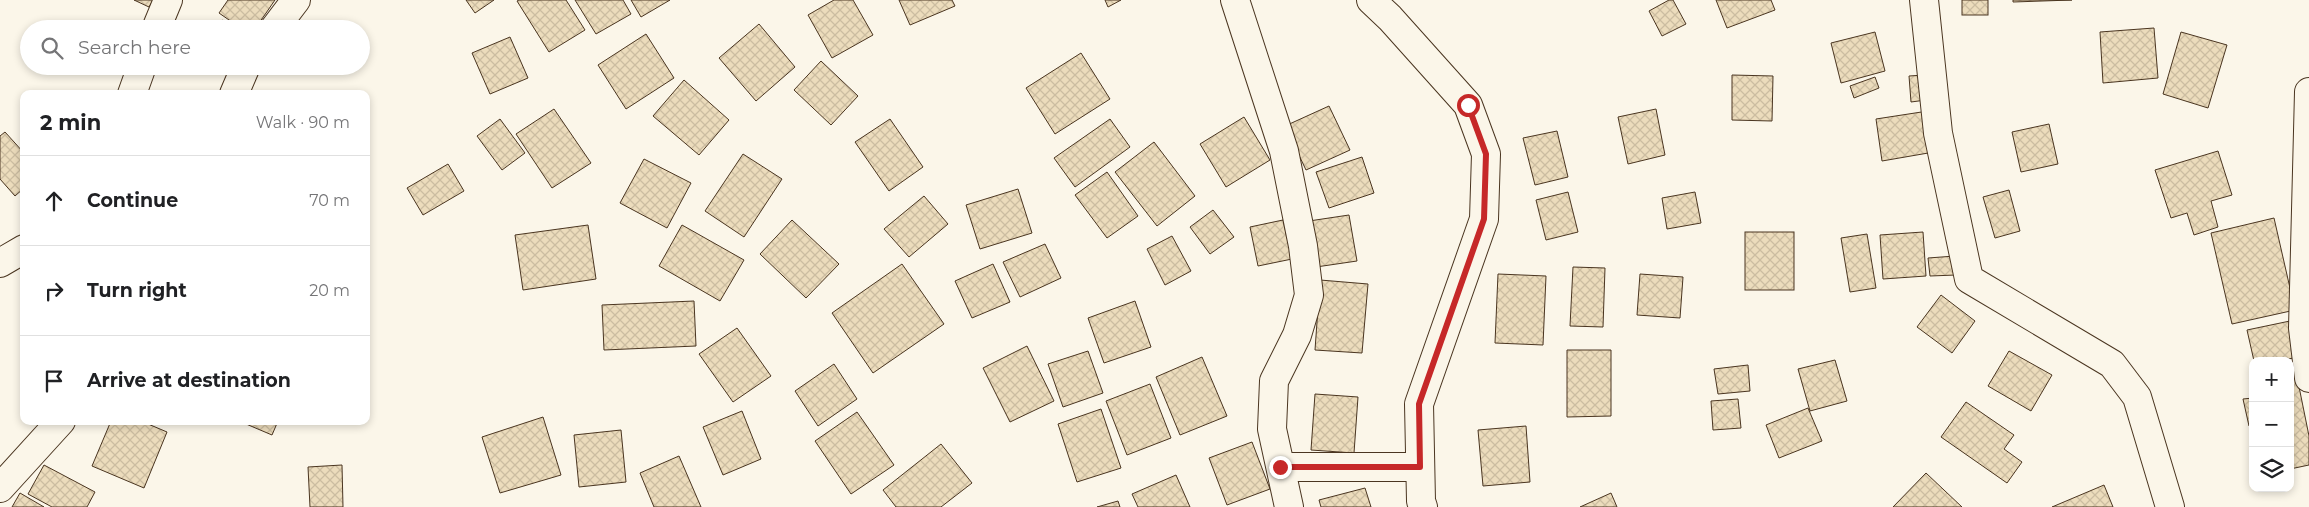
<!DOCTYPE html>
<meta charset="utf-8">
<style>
body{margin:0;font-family:Montserrat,sans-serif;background:#f2f2f2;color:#202124}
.controls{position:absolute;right:15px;bottom:15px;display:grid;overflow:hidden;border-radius:10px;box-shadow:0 2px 8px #0003}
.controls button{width:45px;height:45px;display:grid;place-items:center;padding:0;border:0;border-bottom:1px solid #e0e0e0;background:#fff;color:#202124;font:25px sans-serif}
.stop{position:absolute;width:15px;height:15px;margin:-11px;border:4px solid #c62828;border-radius:50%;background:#fff}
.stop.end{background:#c62828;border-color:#fff;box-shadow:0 1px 5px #0008}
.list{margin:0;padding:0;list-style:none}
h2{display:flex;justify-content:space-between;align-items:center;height:65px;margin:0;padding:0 20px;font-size:21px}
h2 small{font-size:16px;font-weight:400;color:#757577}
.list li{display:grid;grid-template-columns:32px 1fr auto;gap:15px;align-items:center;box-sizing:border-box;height:90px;padding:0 20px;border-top:1px solid #e0e0e0}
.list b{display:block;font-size:19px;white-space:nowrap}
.list em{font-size:16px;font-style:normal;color:#757577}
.icon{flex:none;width:28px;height:28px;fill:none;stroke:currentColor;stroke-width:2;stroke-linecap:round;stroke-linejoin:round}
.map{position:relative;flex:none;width:2309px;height:507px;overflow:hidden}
.search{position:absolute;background:#fff;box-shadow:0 2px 8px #0003;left:20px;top:20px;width:350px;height:55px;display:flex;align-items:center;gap:12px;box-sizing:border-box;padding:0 18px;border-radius:28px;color:#757577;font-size:19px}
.panel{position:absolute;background:#fff;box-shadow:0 2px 8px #0003;left:20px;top:90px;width:350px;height:335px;border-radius:10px}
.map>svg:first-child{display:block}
.building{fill:url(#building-cross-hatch);stroke:#4a3520}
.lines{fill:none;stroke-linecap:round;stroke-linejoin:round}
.minor-casing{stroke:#4a3520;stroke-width:30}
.minor{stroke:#fbf6e9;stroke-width:28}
.route{stroke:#c62828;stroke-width:6}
</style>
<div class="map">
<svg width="2309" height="507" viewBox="0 0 2309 507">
<defs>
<pattern id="building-cross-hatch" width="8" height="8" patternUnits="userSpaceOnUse" patternTransform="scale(1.25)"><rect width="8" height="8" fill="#ecdcbc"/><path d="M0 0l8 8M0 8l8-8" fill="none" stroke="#ccbda1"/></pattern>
</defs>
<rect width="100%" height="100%" fill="#fbf6e9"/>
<g class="building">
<path d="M134 0H153L149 7Z"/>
<path d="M228 0H275L255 29H242L219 13Z"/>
<path d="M466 0H494L475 13Z"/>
<path d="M519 0H566L585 30 549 52 517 1Z"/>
<path d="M575 0H623L631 14 596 34Z"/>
<path d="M631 0H670L641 17Z"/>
<path d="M834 0H853L873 35 832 58 808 15Z"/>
<path d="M899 0H952L955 6 910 25Z"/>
<path d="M1105 0H1121L1108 7Z"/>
<path d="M1669 0H1673L1686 24 1662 36 1649 11Z"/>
<path d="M1716 0H1771L1775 10 1727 28Z"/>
<rect x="1962" y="0" width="26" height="15"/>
<path d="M2013 0H2072L2013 2Z"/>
<path d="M222 20 236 29H216Z"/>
<path d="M759 24 795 67 756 101 719 58Z"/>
<path d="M2154 28 2158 78 2103 83 2100 32Z"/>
<path d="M1875 32 1885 71 1841 83 1831 43Z"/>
<path d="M2181 32 2227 45 2208 108 2163 94Z"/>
<path d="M646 34 674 78 626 109 598 65Z"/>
<path d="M510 37 528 78 490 94 472 53Z"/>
<path d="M1081 53 1110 99 1055 134 1026 88Z"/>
<path d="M821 61 858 96 831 125 794 90Z"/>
<path d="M1732 75 1773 76 1772 121 1732 120Z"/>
<path d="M1924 75 1926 100 1911 102 1909 76Z"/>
<path d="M1875 77 1879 88 1854 98 1850 86Z"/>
<path d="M684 80 729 120 699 155 653 116Z"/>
<path d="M1329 106 1350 150 1306 170 1285 126Z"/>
<path d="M554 109 591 163 552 188 516 134Z"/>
<path d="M1656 109 1665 155 1628 164 1618 117Z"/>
<path d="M1928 111 1934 152 1882 161 1876 119Z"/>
<path d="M1244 117 1270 160 1226 187 1200 144Z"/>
<path d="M500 119 525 153 502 170 477 136Z"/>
<path d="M890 119 923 167 889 191 855 142Z"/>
<path d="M1110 119 1130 147 1075 187 1054 158Z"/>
<path d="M2049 124 2058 164 2021 172 2012 132Z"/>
<path d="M1557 131 1568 177 1535 185 1523 138Z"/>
<path d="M5 132 24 153V188L15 196 0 179V136Z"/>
<path d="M1154 142 1195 196 1157 226 1115 172Z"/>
<path d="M2218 151 2232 195 2211 201 2218 227 2194 235 2187 213 2171 218 2155 170Z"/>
<path d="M743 154 782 179 744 237 705 211Z"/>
<path d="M1362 157 1374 193 1329 208 1316 172Z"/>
<path d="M644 159 691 183 667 228 620 203Z"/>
<path d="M448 164 464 191 423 215 407 188Z"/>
<path d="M1107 172 1138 216 1107 238 1075 195Z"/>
<path d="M1018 189 1032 233 980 249 966 205Z"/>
<path d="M2009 190 2020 231 1995 238 1983 197Z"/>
<path d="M1568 192 1578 232 1546 240 1536 200Z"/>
<path d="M1695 192 1701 223 1667 229 1662 198Z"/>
<path d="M924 196 948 224 909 257 884 229Z"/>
<path d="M1213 210 1234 237 1210 254 1190 227Z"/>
<path d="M1349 215 1357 261 1316 267 1309 221Z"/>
<path d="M2274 218 2295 310 2232 324 2211 233Z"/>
<path d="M792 220 839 264 806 298 760 254Z"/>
<path d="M1283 220 1292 259 1258 266 1250 227Z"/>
<path d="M588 225 596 279 523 290 515 235Z"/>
<path d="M682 225 744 260 720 301 659 266Z"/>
<rect x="1745" y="232" width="49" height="58"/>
<path d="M1923 232 1926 276 1883 279 1880 235Z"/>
<path d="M1867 234 1876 288 1850 292 1841 238Z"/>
<path d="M1172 236 1191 271 1165 285 1147 249Z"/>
<path d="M1045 244 1061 278 1020 297 1003 262Z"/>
<path d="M1955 256 1956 275 1930 276 1928 258Z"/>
<path d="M902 264 944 324 873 373 832 313Z"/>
<path d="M993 264 1010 302 972 318 955 281Z"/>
<path d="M1573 267 1605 268 1603 327 1570 326Z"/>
<path d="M1498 274 1546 276 1543 345 1495 343Z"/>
<path d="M1640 274 1683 277 1680 318 1637 315Z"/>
<path d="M1320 280 1368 284 1362 353 1315 350Z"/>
<path d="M1941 295 1975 321 1952 353 1917 327Z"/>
<path d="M694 301 696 346 604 350 602 305Z"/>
<path d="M1135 301 1151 347 1104 363 1088 318Z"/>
<path d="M2290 321 2298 357 2279 361H2254L2247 330Z"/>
<path d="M737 328 771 376 733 402 699 354Z"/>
<path d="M1027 346 1054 401 1010 422 983 368Z"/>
<path d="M1567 350H1611V416L1567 417Z"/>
<path d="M1088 351 1103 393 1063 407 1048 364Z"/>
<path d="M2009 351 2052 375 2031 411 1988 386Z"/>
<path d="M1202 357 1227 416 1180 435 1156 377Z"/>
<path d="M1835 360 1847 401 1810 411 1798 369Z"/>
<path d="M834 364 857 399 818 426 795 391Z"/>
<path d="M1748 365 1750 391 1718 394 1714 369Z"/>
<path d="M2295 367 2309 436V465L2290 469V368Z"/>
<path d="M1150 384 1171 438 1127 455 1106 401Z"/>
<path d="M1315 394 1358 397 1354 453 1311 450Z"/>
<path d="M2253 398V425L2249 426 2243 399Z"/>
<path d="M1738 399 1741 428 1713 430 1711 401Z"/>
<path d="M1966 402 2014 435 2004 449 2022 462 2007 483 1941 437Z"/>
<path d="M1808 408 1822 441 1779 458 1766 425Z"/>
<path d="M1101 409 1121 468 1077 482 1058 424Z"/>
<path d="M742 411 761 459 723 475 703 427Z"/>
<path d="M857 412 894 465 851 494 815 441Z"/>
<path d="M543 417 561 475 500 493 482 437Z"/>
<path d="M111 421H141L167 432 144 488 92 466Z"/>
<path d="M239 421H278L272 435Z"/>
<path d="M1526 426 1530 482 1483 486 1478 430Z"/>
<path d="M621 430 626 482 579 487 574 435Z"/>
<path d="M1252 442 1270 489 1227 505 1209 458Z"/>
<path d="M941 444 972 483 941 507H896L883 490Z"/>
<path d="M679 456 701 507H654L640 473Z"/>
<path d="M44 465 95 492 87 507H52L28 494Z"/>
<path d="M342 465 343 507H310L308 467Z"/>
<path d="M1926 473 1962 507H1893Z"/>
<path d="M1176 475 1190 507H1138L1132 494Z"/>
<path d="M2104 485 2113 507H2052Z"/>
<path d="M1365 488 1371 507H1321L1319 500Z"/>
<path d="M20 493 44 507H12Z"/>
<path d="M1611 493 1617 507H1580Z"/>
<path d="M1118 501 1120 507H1097Z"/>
</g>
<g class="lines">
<g class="minor-casing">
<g id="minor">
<path d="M1235 0 1284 151 1303 246 1309 295 1297 335 1274 381 1272 429 1289 507"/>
<path d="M1371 0 1390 18 1468 105 1486 154 1484 219 1419 404 1421 501 1423 507"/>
<path d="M1924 0 1938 133 1969 279 2112 364 2137 397 2170 507"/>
<path d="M156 29 168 0"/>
<path d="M274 29 296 0"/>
<path d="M2309 92 2303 328 2309 378"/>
<path d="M132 94 142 66"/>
<path d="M234 94 246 66"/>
<path d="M0 263 24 249"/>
<path d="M1281 467H1420"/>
<path d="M0 488 61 421"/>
</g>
</g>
<use href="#minor" class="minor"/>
</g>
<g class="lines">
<path class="route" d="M1280 467H1420L1419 404 1484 219 1486 154 1468 105"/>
</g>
</svg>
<div class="controls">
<button>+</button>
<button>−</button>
<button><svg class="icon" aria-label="layers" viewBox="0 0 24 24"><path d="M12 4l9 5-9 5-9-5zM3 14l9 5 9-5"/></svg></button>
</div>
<div class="stop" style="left:1468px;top:105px"></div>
<div class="stop end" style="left:1280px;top:467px"></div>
<div class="search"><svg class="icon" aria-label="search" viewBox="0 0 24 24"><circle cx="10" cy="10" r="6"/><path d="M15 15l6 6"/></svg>Search here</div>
<section class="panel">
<h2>2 min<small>Walk · 90 m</small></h2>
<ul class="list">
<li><svg class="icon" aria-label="ahead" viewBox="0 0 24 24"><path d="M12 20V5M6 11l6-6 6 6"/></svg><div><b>Continue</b></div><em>70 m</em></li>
<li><svg class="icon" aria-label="right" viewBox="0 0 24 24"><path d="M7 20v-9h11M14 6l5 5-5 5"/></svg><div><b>Turn right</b></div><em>20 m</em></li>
<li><svg class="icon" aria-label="arrive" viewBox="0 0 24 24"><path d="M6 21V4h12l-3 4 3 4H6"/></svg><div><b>Arrive at destination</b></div></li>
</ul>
</section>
</div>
